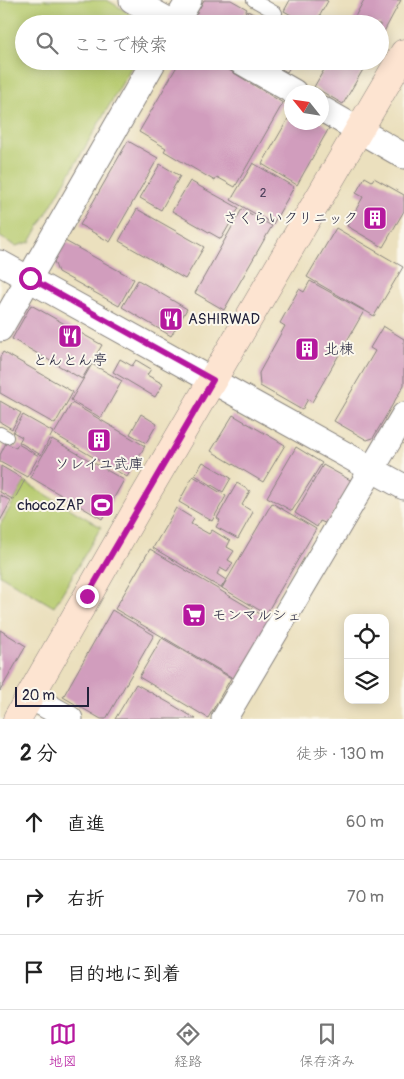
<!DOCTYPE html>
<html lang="ja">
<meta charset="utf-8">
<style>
body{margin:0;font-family:Pangolin,"Klee One",sans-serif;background:#f2f2f2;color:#222}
.controls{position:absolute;right:15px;bottom:15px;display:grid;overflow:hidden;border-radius:10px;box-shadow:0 2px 12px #0003}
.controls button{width:45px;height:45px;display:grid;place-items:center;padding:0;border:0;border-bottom:1px solid #e0e0e0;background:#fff;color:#222;font:25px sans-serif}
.compass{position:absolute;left:284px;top:85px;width:45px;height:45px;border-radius:50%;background:#fff;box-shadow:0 2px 12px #0003;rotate:300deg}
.scale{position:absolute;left:15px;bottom:12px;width:74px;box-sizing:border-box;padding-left:5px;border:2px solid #22223b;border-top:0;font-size:14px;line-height:18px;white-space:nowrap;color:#22223b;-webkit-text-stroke:4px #fbf7ec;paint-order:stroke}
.stop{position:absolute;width:15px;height:15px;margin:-11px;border:4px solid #b5179e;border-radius:50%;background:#fff}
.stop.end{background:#b5179e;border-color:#fff;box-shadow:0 1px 5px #0008}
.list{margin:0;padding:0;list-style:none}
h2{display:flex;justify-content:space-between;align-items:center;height:65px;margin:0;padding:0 20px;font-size:21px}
h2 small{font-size:16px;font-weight:400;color:#767676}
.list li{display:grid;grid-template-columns:32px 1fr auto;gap:15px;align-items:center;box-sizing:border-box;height:75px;padding:0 20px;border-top:1px solid #e0e0e0}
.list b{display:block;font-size:19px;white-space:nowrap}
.list em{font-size:16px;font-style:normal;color:#767676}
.icon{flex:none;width:28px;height:28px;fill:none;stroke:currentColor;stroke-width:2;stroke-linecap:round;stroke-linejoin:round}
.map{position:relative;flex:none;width:404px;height:719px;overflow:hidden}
.search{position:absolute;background:#fff;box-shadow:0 2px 12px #0003;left:15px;right:15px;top:15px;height:55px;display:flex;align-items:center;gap:12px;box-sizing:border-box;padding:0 18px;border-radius:28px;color:#767676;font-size:19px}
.sheet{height:290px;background:#fff}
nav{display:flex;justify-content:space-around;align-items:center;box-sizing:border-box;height:70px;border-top:1px solid #e0e0e0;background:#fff;font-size:14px;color:#767676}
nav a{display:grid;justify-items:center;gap:2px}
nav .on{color:#b5179e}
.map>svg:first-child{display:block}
.green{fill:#b7cb6f;stroke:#6c7655}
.building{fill:#d19dbd}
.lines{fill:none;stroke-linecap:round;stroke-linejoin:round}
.lane-casing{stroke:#86817c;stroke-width:14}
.street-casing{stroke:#86817c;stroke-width:27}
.secondary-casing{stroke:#86817c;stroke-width:29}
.lane{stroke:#fff;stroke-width:12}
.street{stroke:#fff;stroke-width:25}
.secondary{stroke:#fde4d1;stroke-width:28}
.route{stroke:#b5179e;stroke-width:6}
.labels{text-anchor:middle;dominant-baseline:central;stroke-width:4;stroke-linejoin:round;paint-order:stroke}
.number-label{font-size:12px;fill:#4e415c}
.poi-label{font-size:15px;fill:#22223b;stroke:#fbf7ec;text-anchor:start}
</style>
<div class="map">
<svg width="404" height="719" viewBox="0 0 404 719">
<rect width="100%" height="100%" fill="#fbf7ec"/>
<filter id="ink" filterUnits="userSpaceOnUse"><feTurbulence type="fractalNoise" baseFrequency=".02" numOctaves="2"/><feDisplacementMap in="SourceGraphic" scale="10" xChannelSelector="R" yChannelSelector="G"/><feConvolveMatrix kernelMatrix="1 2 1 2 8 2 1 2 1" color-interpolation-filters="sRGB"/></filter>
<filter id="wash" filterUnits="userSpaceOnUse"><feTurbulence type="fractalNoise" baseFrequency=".0096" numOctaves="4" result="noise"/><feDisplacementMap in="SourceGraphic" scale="20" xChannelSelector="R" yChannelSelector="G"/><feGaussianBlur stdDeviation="1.12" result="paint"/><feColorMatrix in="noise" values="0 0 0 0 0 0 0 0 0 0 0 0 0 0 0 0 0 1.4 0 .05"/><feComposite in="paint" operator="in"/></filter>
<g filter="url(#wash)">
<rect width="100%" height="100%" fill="#ebe0be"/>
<g class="green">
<path d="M0 0H107L148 24H24V61H135L30 242 16 246 0 237Z"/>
<path d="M25 482 101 527 54 607 0 575V525Z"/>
</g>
<g id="blocks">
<g class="building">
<path d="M204 0H231L247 9 239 24H209L195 16Z"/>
<path d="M290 0H325L328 1 315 24H307L284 11Z"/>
<path d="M364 0H401L380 39V24H351Z"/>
<path d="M248 11 271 24H240Z"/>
<path d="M180 61H210L215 64 216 62 283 103 235 187 217 177 215 181 164 151 166 148 139 132Z"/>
<path d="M267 61H293L287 72Z"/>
<path d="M329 61H368L343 104 314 87Z"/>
<path d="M292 112V122H320L329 128 297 185 262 164Z"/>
<path d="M128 141 158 158 110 242 80 225Z"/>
<path d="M253 163 294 187 273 224 231 200Z"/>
<path d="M160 164 180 176 161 210 140 198Z"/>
<path d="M365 177 372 181 374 178 404 195V211L383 247 347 226 363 197 356 193Z"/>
<path d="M190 181 239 208 221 239 172 211Z"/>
<path d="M137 209 204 247 185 279 119 241Z"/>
<path d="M242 209 272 226 224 310 195 293Z"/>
<path d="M336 228 403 267 374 316 307 277Z"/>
<path d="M65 241 134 279 119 306 58 272 54 261Z"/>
<path d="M138 280 187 309 171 336 122 307Z"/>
<path d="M310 281 364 311 312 402 308 399 302 410 260 386 259 373 285 326 280 323 299 289 304 292Z"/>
<path d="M31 305 102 345 82 379 12 339Z"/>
<path d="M383 326 404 339V385L373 438 367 440 334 421 375 351 370 348Z"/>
<path d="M3 352 73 392 55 424 0 393V357Z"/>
<path d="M120 359 132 366 136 360 151 369 147 375 163 384 155 397 113 372Z"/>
<path d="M92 364 122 381 101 418 71 400Z"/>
<path d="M0 401 21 413 12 429 0 422Z"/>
<path d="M72 403 145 446 127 477 54 434Z"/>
<path d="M141 414 157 424 146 443 130 434Z"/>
<path d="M23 415 53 432 41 455 19 442 22 437 13 432Z"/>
<path d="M233 415 285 445 263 482 211 451Z"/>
<path d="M52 439 124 480 102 519 30 477Z"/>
<path d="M6 443 16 448 18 444 39 456 27 477 0 462V455Z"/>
<path d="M296 447 322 463 292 511 267 497Z"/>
<path d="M203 462 231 478 223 492 195 475Z"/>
<path d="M323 465 352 481 327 524 320 521 317 527 295 513Z"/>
<path d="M1 466 25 480 14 500 0 492Z"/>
<path d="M193 476 226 496 212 521 179 502Z"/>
<path d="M237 483 250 491 242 505 253 512 238 539 216 527 220 520 217 518Z"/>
<path d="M0 495 11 501 0 521Z"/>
<path d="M272 503 316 529 266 614 222 588Z"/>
<path d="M176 508 194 519 191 524 209 534 212 530 230 541 227 547 234 551 228 560 233 563 227 572 220 568 217 574 226 580 221 588 153 548Z"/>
<path d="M150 549 272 621 238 681 115 609Z"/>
<path d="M112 610 154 635 106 719H101L63 697Z"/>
<path d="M0 630 26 646 0 691Z"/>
<path d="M162 638 231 678 208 718 139 677Z"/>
<path d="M136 684 171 704 196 719H115Z"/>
</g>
</g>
</g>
<g filter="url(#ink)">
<use href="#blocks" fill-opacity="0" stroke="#86817c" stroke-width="1"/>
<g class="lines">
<g class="lane-casing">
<g id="lane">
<path d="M253 0 276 13"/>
<path d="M0 433 7 437"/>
</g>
</g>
<g class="street-casing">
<g id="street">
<path d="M132 0 175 24"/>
<path d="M175 24 189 0"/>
<path d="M240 61 294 92"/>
<path d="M322 109 404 156"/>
<path d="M0 263 404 487"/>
<path d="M0 329 154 61"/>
<path d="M31 697 70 719"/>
<path d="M224 719 404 415"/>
</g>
</g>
<g class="secondary-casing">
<path id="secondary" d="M17 719 144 497 404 53"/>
</g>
<use href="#lane" class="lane"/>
<use href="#street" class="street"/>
<use href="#secondary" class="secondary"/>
</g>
</g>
<g class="lines" filter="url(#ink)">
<path class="route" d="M30 278 213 380 87 596"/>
</g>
<defs>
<g id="building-square" transform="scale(1.25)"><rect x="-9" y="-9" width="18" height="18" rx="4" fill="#b5179e" stroke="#fbf7ec"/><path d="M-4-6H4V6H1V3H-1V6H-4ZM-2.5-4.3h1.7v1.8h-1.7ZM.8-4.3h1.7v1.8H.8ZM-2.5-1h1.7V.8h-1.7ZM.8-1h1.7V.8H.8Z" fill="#fff"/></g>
<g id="restaurant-square" transform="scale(1.25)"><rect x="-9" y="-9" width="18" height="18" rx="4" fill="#b5179e" stroke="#fbf7ec"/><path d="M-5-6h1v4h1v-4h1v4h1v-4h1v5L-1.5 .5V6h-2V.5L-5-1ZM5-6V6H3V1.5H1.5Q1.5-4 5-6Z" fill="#fff"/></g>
<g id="stadium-square" transform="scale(1.25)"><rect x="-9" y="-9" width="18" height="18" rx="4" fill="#b5179e" stroke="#fbf7ec"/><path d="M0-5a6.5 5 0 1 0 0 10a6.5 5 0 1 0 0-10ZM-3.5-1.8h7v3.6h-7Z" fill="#fff"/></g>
<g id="supermarket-square" transform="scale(1.25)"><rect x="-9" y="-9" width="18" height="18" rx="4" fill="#b5179e" stroke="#fbf7ec"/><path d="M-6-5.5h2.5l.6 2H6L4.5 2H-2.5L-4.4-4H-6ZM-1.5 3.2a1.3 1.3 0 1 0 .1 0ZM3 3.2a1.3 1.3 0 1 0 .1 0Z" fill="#fff"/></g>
</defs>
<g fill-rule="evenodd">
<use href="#building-square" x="375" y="218"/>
<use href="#restaurant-square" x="171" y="319"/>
<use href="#restaurant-square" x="70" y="336"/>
<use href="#building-square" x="307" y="349"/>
<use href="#building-square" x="99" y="440"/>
<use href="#stadium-square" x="102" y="505"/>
<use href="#supermarket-square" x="194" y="615"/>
</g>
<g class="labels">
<g class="number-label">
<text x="263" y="193">2</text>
</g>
<g class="poi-label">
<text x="358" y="218" text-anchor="end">さくらいクリニック</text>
<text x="188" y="319">ASHIRWAD</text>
<text x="324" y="349">北棟</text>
<text x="70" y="360" text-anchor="middle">とんとん亭</text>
<text x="99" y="464" text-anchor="middle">ソレイユ武庫</text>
<text x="84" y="505" text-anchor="end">chocoZAP</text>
<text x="212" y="615">モンマルシェ</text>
</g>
</g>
</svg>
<div class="controls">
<button><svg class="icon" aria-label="locate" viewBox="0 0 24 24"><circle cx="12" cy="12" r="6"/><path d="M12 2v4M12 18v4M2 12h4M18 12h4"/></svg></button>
<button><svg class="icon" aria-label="layers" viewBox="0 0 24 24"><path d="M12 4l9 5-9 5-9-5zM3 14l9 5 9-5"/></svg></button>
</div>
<svg class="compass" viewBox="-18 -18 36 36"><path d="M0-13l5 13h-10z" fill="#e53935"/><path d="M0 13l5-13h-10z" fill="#767676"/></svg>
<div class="scale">20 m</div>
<div class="stop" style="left:30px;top:278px"></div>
<div class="stop end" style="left:87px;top:596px"></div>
<div class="search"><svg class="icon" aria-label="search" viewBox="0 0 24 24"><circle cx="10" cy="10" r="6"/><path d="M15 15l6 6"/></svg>ここで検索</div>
</div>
<section class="sheet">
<h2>2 分<small>徒歩 · 130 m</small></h2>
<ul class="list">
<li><svg class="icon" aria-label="ahead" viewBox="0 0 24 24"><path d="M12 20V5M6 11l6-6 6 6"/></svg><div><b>直進</b></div><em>60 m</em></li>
<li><svg class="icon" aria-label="right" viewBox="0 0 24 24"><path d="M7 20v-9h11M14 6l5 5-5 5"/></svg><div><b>右折</b></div><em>70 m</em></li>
<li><svg class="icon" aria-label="arrive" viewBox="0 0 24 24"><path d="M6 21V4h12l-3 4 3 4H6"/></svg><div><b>目的地に到着</b></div></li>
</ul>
</section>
<nav>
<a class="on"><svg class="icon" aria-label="map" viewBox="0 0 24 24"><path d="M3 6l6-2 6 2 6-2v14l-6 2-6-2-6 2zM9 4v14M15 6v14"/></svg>地図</a>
<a><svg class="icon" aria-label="directions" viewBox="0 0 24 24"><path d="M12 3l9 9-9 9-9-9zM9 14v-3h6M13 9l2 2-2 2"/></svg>経路</a>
<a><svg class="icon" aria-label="saved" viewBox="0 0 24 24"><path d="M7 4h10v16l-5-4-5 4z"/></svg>保存済み</a>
</nav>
